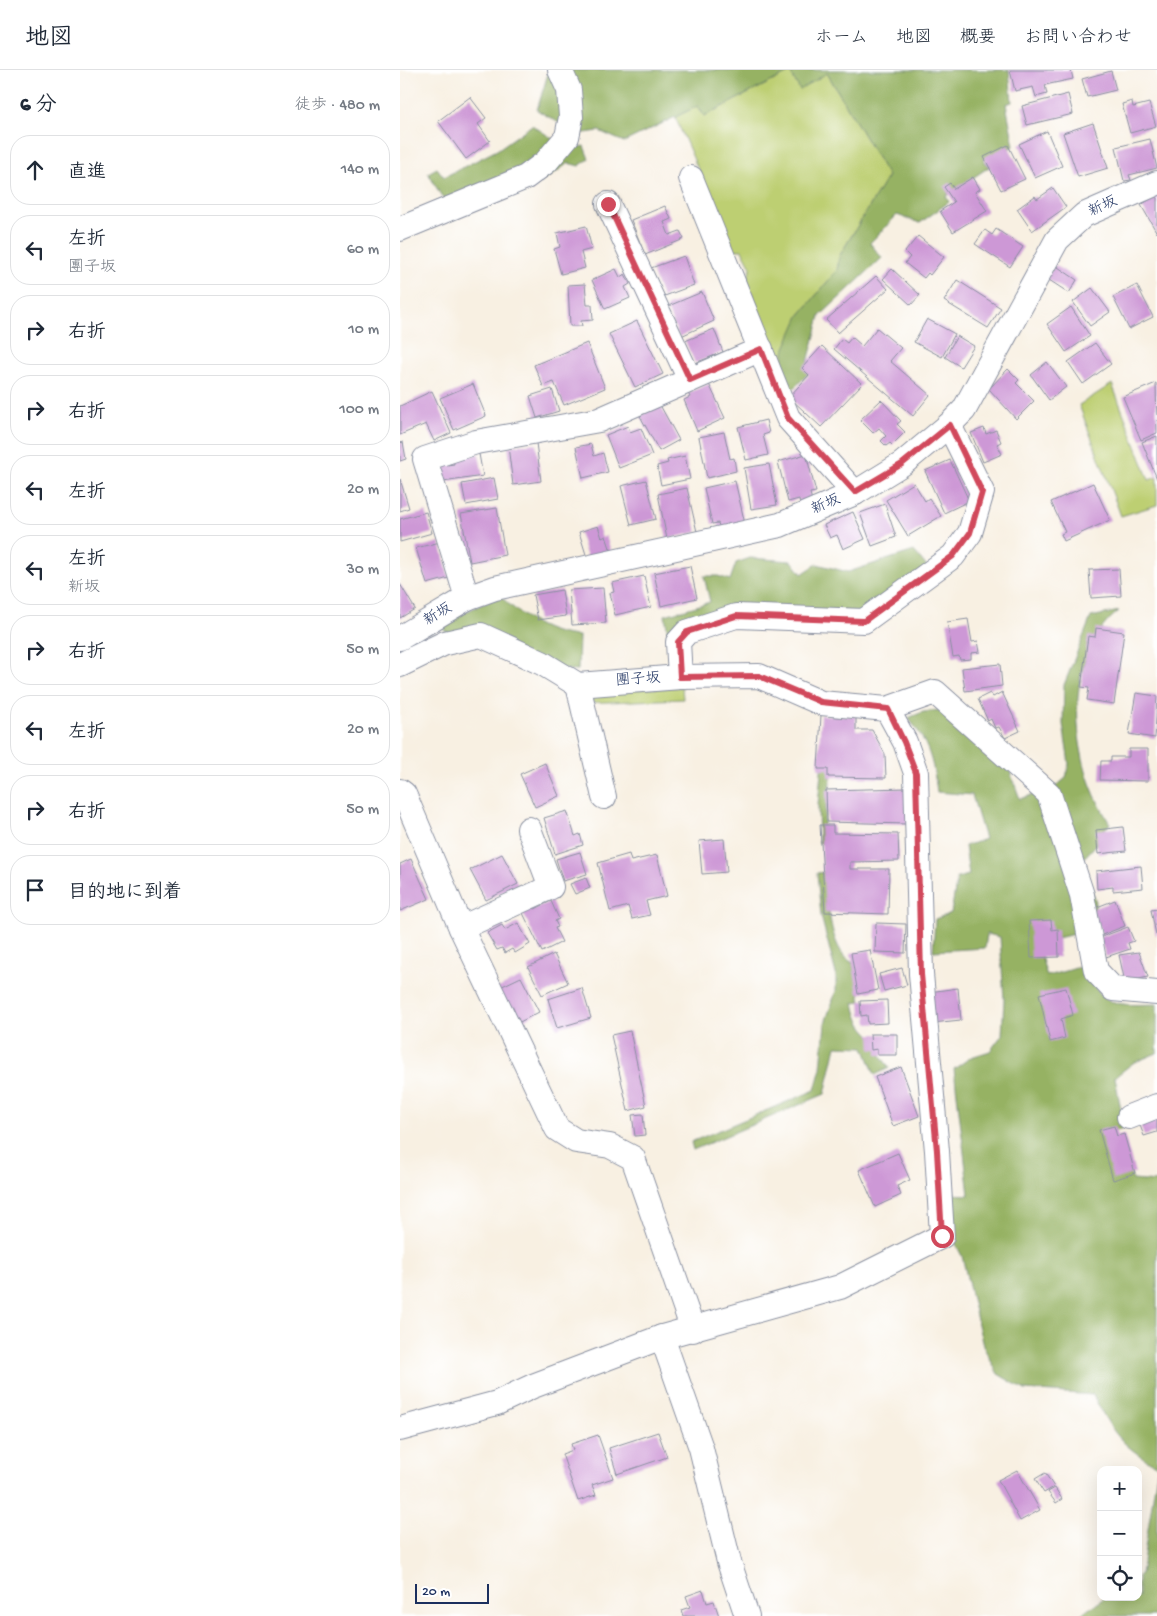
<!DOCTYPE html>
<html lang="ja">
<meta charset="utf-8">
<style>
body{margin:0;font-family:"Gochi Hand","Klee One",sans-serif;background:#f6f6f7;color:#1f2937}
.controls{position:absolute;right:15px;bottom:15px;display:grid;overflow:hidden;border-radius:10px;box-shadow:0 5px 20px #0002}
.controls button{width:45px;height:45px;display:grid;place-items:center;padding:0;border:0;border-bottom:1px solid #e0e1e3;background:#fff;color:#1f2937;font:25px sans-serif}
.scale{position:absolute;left:15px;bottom:12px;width:74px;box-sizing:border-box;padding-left:5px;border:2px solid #1b2f5e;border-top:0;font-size:14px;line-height:18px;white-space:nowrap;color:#1b2f5e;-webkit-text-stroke:4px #fff;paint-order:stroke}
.stop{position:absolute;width:15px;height:15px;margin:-11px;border:4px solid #d1495b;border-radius:50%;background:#fff}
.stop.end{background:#d1495b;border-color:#fff;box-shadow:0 1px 5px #0008}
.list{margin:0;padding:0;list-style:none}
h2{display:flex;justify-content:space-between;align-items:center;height:65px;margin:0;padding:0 20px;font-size:21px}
h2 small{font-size:16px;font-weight:400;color:#747a83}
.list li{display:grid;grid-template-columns:32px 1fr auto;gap:15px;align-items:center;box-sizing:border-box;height:70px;margin:0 10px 10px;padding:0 10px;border:1px solid #e0e1e3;border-radius:20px}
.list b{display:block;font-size:19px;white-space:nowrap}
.list p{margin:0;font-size:16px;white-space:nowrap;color:#747a83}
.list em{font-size:16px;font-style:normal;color:#747a83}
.icon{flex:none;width:28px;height:28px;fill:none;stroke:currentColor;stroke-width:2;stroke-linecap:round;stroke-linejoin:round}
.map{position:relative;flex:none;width:757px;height:1546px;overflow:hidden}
header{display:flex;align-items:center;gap:30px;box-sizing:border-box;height:70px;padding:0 25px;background:#fff;border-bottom:1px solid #e0e1e3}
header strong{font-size:24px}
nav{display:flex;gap:28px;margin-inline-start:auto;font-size:18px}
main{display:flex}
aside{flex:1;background:#fff}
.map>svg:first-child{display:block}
.green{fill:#bdcf72;stroke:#6c7f68}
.forest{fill:#96b264;stroke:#587061}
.building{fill:#cd98d6}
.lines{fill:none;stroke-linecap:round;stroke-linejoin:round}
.minor-casing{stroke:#8a90a0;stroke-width:26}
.minor{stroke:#fff;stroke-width:24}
.route{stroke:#d1495b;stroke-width:6}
.labels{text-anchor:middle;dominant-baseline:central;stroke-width:4;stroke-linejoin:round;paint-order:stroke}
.street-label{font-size:15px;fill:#1b2f5e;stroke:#fff}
</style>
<header>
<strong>地図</strong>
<nav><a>ホーム</a><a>地図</a><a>概要</a><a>お問い合わせ</a></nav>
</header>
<main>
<aside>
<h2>6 分<small>徒歩 · 480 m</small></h2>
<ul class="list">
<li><svg class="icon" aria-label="ahead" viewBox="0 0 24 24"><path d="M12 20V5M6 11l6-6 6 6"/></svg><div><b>直進</b></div><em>140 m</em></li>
<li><svg class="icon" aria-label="left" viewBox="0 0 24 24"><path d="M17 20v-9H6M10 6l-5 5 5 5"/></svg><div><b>左折</b><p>團子坂</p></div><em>60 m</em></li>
<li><svg class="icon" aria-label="right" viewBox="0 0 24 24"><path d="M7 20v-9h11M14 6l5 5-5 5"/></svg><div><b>右折</b></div><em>10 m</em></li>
<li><svg class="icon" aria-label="right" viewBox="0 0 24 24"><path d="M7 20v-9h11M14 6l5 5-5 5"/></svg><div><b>右折</b></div><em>100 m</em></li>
<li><svg class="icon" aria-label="left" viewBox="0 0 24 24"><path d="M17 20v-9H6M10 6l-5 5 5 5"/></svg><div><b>左折</b></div><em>20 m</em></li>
<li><svg class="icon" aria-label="left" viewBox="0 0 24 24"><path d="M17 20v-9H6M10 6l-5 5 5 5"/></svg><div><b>左折</b><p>新坂</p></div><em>30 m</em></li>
<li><svg class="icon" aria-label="right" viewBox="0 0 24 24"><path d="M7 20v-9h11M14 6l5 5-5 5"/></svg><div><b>右折</b></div><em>50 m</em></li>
<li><svg class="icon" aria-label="left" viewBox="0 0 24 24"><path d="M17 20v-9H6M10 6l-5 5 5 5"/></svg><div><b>左折</b></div><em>20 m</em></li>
<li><svg class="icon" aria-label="right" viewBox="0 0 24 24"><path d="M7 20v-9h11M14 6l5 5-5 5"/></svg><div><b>右折</b></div><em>50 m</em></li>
<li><svg class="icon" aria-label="arrive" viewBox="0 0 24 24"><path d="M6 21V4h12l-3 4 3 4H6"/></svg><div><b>目的地に到着</b></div></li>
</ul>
</aside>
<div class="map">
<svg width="757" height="1546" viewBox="0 0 757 1546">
<rect width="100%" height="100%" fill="#fff"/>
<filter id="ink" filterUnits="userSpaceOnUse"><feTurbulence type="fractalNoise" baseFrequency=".02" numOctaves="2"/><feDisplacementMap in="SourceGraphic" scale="10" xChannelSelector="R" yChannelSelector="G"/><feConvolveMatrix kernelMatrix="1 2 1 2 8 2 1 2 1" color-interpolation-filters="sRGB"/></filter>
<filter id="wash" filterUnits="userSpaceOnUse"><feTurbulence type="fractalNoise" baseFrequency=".0096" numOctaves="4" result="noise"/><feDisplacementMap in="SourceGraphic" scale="20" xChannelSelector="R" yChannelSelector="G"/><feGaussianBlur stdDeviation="1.12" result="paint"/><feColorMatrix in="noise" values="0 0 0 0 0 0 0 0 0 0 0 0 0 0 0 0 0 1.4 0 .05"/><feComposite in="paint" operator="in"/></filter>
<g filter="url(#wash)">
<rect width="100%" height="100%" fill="#f8f0e2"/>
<g class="green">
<path d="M390 2 427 3 488 106 440 185 437 200 399 246 381 304 347 210 351 197 342 180H334L275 47 298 36 304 46Z"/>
<path d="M712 314 749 410 757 407V435L721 446 679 335Z"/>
<path d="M282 617 283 629 185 633 183 622Z"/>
</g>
<g class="forest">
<path d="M149 0H609L612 32 606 34 614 76 584 90 589 97 546 126 549 132 520 153 497 145 470 173 482 188 420 246 408 292 414 298 387 325 381 304 385 278 399 246 437 200 440 185 488 106 427 3 400 20 390 2 304 46 298 36 224 72 199 61 178 64 137 40Z"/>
<path d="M132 55 168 79 184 76 189 89 179 96 168 93C135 122 91 128 49 139L28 103 37 98 44 107 97 80Z"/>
<path d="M514 481 529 499 466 548 336 538 269 571 265 545 310 532 304 506H318L330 510 336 493 350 488 392 491 402 504 417 494 448 502Z"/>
<path d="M100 526C124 548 145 564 179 566L178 600H168L45 561 39 554Z"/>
<path d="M719 541C668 581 671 661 691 716 696 729 703 742 710 754L698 765 697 774 681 791 696 832 693 844 695 859 637 873 647 906 687 895C699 939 718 935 757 934V983L733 993 715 1007 724 1057 713 1063 733 1110 757 1112V1396C720 1375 712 1362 693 1325L625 1320 598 1304 583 1276 562 1186 552 1167 550 1124 569 1125 554 999 571 987 590 981 602 965 604 930 600 867 587 864 585 878 533 881 535 849 551 843 557 808 569 805 565 776 585 769 572 725 537 722C533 691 529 673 508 648L523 642 538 640 608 696 620 729 655 717 666 708 669 694 663 654 664 615 691 547Z"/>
<path d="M426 645 433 694 424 751 425 774 419 773 418 735Z"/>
<path d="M425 802C428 827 428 880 453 893L461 932 454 933C457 950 463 960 477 970L475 976 489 998 475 1005 464 977 436 976 425 1024 293 1080 291 1072 415 1020 421 998 425 953 436 921V904L421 846 417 803Z"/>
<path d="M757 1401V1546H678L707 1527H738V1506L741 1504Z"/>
</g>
<g id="blocks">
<g class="building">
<path d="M610 0H671L673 9 645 15 647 24 636 27 633 17 615 21Z"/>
<path d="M711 1 716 20 687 27 682 9Z"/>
<path d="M668 24 673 44 627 55 622 36Z"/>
<path d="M70 27 86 48 78 54 90 71 66 89 38 51Z"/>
<path d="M732 31 733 37 749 33 756 56 730 63 722 34Z"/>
<path d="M693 53 708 98 678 107 663 63Z"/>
<path d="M647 61 662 96 635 108 619 74Z"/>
<path d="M750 69 757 98 729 105 731 110 724 111 716 77Z"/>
<path d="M608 75 625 109 601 120 584 87Z"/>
<path d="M573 107 580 119 575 122 587 141 553 162 540 141 554 132 544 117 550 113 554 119Z"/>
<path d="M653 118 666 137 632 161 617 139 635 126 637 129Z"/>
<path d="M757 125V163L741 135Z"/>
<path d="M265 136 271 149 264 152 269 165 280 161 284 169 245 185 231 150Z"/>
<path d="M186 156 192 179 181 182 185 198 161 204 154 179 160 177 157 163Z"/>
<path d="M596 159 623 177 610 197 575 174 585 160 592 165Z"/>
<path d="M518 166 544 187 530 205 528 203 524 208 505 193 510 187 505 182Z"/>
<path d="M284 186 294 215 262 227 251 198Z"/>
<path d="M655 195 677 210 669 223 646 208Z"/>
<path d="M216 199 220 207 225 204 230 214 225 217 230 228 205 239 192 210Z"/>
<path d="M492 199 520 225 511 235 483 209Z"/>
<path d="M476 206 488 219 438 263 426 250Z"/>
<path d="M557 210 601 238 588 258 544 231Z"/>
<path d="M185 214 187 235H192L193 250 181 251 182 256H170L168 215Z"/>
<path d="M737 215 753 247 729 259 713 227Z"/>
<path d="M692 218 710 242 690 256 673 232Z"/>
<path d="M302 222 314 251 279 267 266 237Z"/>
<path d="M671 237 690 266 666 282 647 254Z"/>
<path d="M527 249 555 264 542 287 514 272Z"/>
<path d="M237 251 263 304 235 317 209 264Z"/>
<path d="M477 258 501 278 490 291 530 325 513 346 434 279 442 269 447 273 452 267 462 276Z"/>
<path d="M314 259 323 282 295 293 285 271Z"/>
<path d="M557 266 574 276 561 297 545 287Z"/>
<path d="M187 273 205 318 164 335 154 312 143 316 134 295Z"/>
<path d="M695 273 711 294 683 314 668 292Z"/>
<path d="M422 276 462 314 421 357 389 327 409 305 402 298Z"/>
<path d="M647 292 666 317 649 330 631 305Z"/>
<path d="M608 299 619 310 616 313 634 331 616 349 589 319Z"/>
<path d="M756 313 757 363 741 370 723 327Z"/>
<path d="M73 314 86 346 54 360 40 328Z"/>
<path d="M309 314 325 348 297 361 284 330 290 327 288 323Z"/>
<path d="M152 319 159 341 137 348 130 326Z"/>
<path d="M32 321 51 363 34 371 26 354 0 365V336Z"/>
<path d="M481 330 501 351 497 354 505 362 492 375 490 373 486 376 481 371 486 366 479 358 473 363 460 350Z"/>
<path d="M260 335 279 370 259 381 240 346Z"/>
<path d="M366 350 369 363 363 365 368 385 346 390 338 357Z"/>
<path d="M228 356 230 362 241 358 252 385 219 398 206 365Z"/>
<path d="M584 358 586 364 596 360 601 372 597 374 602 384 583 392 571 363Z"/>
<path d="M324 362 330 389 334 388 336 401 307 408 299 367Z"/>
<path d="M757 366V409L742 372Z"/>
<path d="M3 372 6 389 0 391V373Z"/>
<path d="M136 373 141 411 113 415 108 376Z"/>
<path d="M191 374 194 386 203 383 208 402 183 408 176 377Z"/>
<path d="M79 384 83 406 43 412 40 396 54 394 53 388Z"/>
<path d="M406 384 416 422 410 423 412 431 400 434 399 429 388 432 378 392Z"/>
<path d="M285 386 290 409 261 415 257 396 268 393 267 390Z"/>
<path d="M550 390 569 431 544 443 525 401Z"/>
<path d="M369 394 377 435 351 439 344 398Z"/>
<path d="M94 408 98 429 66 435 62 414Z"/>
<path d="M0 409 9 438 0 441Z"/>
<path d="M246 410 256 449 231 455 221 416Z"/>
<path d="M335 411 345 454 320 459 318 453 312 454 304 418Z"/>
<path d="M514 413 525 431 529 428 541 446 508 466 486 430Z"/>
<path d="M693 413 710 450 664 471 661 464 665 462 651 432Z"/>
<path d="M287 418 297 462 267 469 258 424Z"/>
<path d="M485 434 496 467 472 476 460 443Z"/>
<path d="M97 438 105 485 70 492 61 444Z"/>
<path d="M26 442 32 463 0 472V449Z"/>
<path d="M453 442 465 469 443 479 437 465 430 468 424 455Z"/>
<path d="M198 456 202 468 206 466 212 484 188 491 179 462Z"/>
<path d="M40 472 49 508 27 514 16 478Z"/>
<path d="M290 496 297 528 261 536 254 503Z"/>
<path d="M719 499 721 526 691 528 689 500Z"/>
<path d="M244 506 251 537 215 545 210 523 214 522 212 513Z"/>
<path d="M0 514 15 539 0 548Z"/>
<path d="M203 518 206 553 172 555 169 520Z"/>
<path d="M162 520 166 546 138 550 133 525Z"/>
<path d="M568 549 572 572 578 571 580 582 571 583V589L560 590 559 586 553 587 547 552Z"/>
<path d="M696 558 724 562 714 634 687 630 689 618 681 617 688 566 695 567Z"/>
<path d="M600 594 602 616 565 621 562 598Z"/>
<path d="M602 622 620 661 605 668 599 657 595 658 591 649 588 651 578 629 590 623 593 627Z"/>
<path d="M736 623 757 626 755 668 729 664Z"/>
<path d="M421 645 456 646V660H472L485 684 486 708 428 707V699H418Z"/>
<path d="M729 679H748V711L700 710 701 691H711V687H729Z"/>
<path d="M145 693 159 726 135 737 120 704Z"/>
<path d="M508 718 507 754 427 752 426 720Z"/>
<path d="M167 741 175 766 180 764 183 775 155 784 144 748Z"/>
<path d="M420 755H433V763L498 764 499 791 450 792V799H489L488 844 425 842Z"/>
<path d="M723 757 726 781 698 784 696 760Z"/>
<path d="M324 769 327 802 302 804 299 771Z"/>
<path d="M180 782 187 804 163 811 156 789Z"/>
<path d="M102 784 118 814 86 830 70 800Z"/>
<path d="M229 784 231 791 257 785 267 826 246 831 250 845 232 849 228 836 210 841 198 793Z"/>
<path d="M11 789 29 829 0 841V794Z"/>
<path d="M741 796 743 818 713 821V817L697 819 696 801Z"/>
<path d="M186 808 190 818 175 824 170 814Z"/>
<path d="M715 830 725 856 702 865 692 839Z"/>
<path d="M151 831 159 849 155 851 158 857 155 858 162 872 142 882 122 841 133 836 135 839Z"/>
<path d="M757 839V865H756L751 840Z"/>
<path d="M651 850 652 860 658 859 659 887 631 888 629 851Z"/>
<path d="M118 853 130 874 115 883 112 879 105 883 102 878 97 880 87 863 102 855 105 860Z"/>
<path d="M476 853 506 854 505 883 475 882Z"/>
<path d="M728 857 734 871 728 873 730 879 706 887 702 875 696 869Z"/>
<path d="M470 880 478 920 458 924 451 883Z"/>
<path d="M739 882 748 907 725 912 719 885Z"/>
<path d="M154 884 168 913 142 925 128 897Z"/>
<path d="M502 898 507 915 484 921 479 904Z"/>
<path d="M121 907 139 942 114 955 96 919Z"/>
<path d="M182 918 191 948 157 958 148 929Z"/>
<path d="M558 918 561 950 532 953 529 922Z"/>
<path d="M666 918 673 945 661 949 665 968 650 972 639 924Z"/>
<path d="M487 930 488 953 468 954 467 945 461 946 460 931Z"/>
<path d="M230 961 246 1036 228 1041 211 965Z"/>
<path d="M470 964H497V985H477V979L471 980Z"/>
<path d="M501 997 519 1046 493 1056 475 1007Z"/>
<path d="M757 1043V1062L744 1066 738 1050Z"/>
<path d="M243 1044 245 1065 235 1066 232 1045Z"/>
<path d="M714 1056 717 1066 724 1064 735 1103 713 1110 699 1060Z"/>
<path d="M498 1083 510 1110 497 1116 501 1125 475 1137 459 1100Z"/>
<path d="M258 1362 267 1387 217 1404 209 1378Z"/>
<path d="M198 1365 213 1408 192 1415 196 1425 178 1431 162 1384 173 1380 171 1374Z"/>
<path d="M617 1400 640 1440 620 1451 598 1410Z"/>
<path d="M645 1403 654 1417 644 1423 635 1409Z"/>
<path d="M655 1418 662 1429 656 1433 648 1422Z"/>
<path d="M303 1520 307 1533 314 1531 319 1546H283L281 1540 290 1537 286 1526Z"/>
</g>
</g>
</g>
<g filter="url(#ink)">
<use href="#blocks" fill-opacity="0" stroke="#8a90a0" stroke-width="1"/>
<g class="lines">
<g class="minor-casing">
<g id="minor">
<path d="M291 108 388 348 455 423"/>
<path d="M208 134 290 310"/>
<path d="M0 159 126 107 146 92 167 67 171 47 169 20 160 0"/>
<path d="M67 528 25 389 76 372 199 350 361 279"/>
<path d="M0 568 67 528 95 518 380 455 455 423 502 394 549 355 564 340 657 170 684 145 757 113"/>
<path d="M0 595 45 573 81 565 142 593 178 615 280 607 359 606 421 633 487 639 535 622 649 724 682 825 696 901 713 919 757 923"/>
<path d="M280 607 278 572 287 562 336 546 464 551 553 486 570 463 582 422 549 355"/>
<path d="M178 615 204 727"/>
<path d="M0 721 4 724 61 858 157 1059 176 1071 210 1076 233 1088 293 1260"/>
<path d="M61 858 151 817 129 759"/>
<path d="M729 1047 757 1036"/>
<path d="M262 1267 301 1378 329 1492 347 1546"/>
<path d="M0 1359 97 1333 133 1316 262 1267 440 1217 542 1166 537 1081 521 904 516 703 505 672 487 639"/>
</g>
</g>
<use href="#minor" class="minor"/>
</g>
</g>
<g class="lines" filter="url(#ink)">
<path class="route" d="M208 134 290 310 361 279 388 348 455 422 502 394 550 355 582 422 570 463 553 486 464 551 336 546 287 562 278 572 280 607 359 606 421 632 488 639 504 672 516 703 521 904 537 1081 542 1166"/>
</g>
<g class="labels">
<g class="street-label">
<text transform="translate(703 137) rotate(-25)">新坂</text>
<text transform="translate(426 435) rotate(-24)">新坂</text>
<text transform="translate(38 545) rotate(-31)">新坂</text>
<text transform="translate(238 610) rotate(-4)">團子坂</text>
</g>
</g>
</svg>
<div class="controls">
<button>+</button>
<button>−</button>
<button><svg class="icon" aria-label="locate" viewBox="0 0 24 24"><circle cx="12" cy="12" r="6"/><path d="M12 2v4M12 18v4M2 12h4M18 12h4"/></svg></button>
</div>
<div class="scale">20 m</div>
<div class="stop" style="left:542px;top:1166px"></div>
<div class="stop end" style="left:208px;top:134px"></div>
</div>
</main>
